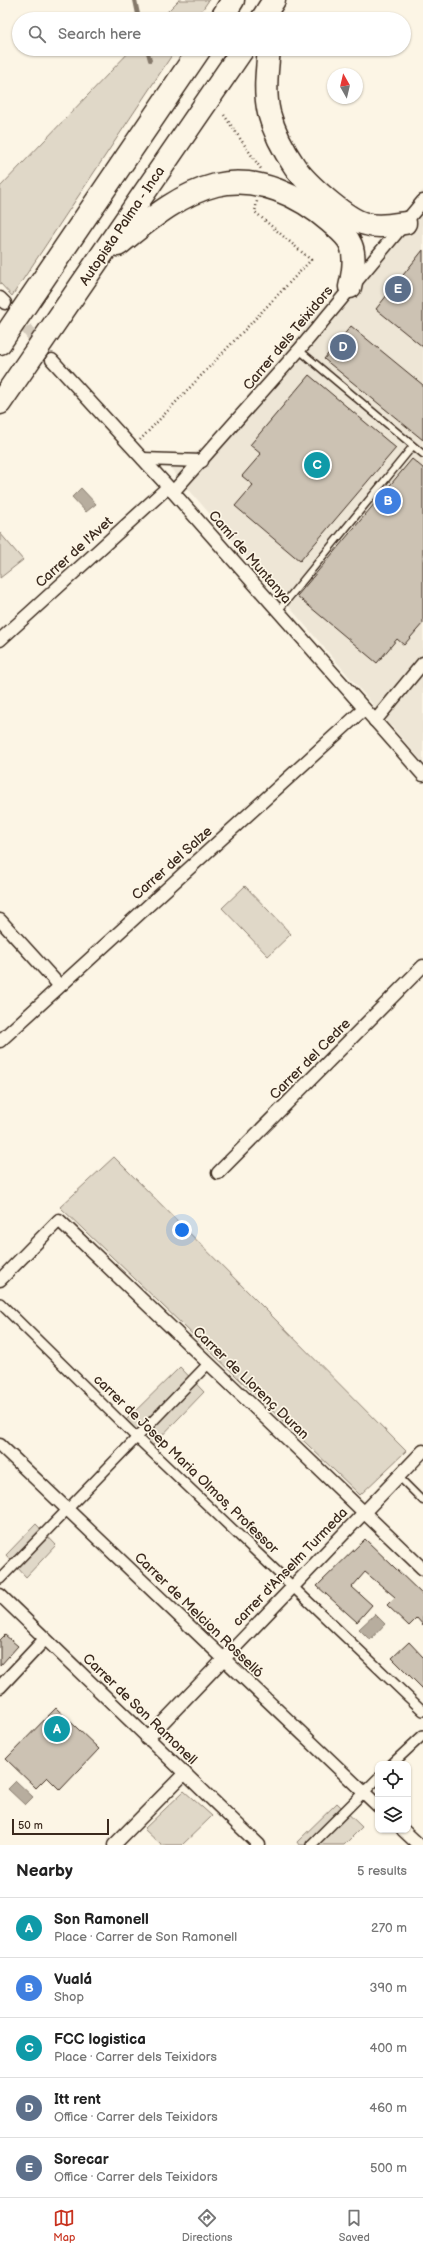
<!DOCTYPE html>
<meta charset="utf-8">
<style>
body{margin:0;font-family:"Balsamiq Sans",sans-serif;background:#f6f6f6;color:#222}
.controls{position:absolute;right:12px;bottom:12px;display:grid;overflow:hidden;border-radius:8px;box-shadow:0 1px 3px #0004}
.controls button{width:36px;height:36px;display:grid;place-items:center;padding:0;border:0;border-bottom:1px solid #e0e0e0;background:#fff;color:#222;font:20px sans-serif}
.compass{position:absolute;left:327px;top:68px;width:36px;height:36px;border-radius:50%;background:#fff;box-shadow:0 1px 3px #0004;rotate:352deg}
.scale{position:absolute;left:12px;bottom:10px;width:97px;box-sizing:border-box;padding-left:4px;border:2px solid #3b2a1e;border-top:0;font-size:11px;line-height:14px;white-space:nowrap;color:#3b2a1e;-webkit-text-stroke:3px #fcf5e5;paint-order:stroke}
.you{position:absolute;left:182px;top:1230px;width:14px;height:14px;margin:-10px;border:3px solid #fff;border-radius:50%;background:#1a73e8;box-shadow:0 0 0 6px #1a73e833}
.badge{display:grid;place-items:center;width:26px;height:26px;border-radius:50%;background:#c8321e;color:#fff;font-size:13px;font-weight:700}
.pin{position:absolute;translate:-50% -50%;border:2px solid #fff;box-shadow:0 1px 4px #0006}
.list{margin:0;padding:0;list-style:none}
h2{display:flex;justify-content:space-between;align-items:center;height:52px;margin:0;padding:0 16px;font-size:17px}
h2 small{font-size:13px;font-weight:400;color:#767676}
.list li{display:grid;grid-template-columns:26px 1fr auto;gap:12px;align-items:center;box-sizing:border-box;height:60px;padding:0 16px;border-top:1px solid #e0e0e0}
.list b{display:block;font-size:15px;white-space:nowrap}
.list p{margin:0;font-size:13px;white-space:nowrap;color:#767676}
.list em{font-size:13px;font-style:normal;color:#767676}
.icon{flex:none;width:22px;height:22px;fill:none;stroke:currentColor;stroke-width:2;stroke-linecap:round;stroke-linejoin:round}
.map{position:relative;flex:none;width:423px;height:1845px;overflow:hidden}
.search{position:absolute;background:#fff;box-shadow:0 1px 3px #0004;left:12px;right:12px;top:12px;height:44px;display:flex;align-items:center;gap:10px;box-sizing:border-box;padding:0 14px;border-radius:22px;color:#767676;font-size:15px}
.sheet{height:352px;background:#fff}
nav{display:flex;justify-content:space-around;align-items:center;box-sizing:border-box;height:56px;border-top:1px solid #e0e0e0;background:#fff;font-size:11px;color:#767676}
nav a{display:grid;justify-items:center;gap:2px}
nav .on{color:#c8321e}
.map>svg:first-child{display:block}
.built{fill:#eee6d6}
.green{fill:#e0d8c8;stroke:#8e8173}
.water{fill:#b7ad9e;stroke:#85796b}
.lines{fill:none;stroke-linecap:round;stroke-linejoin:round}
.stream{stroke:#85796b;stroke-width:4}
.building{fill:#ccc2b3;stroke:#3b2a1e}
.minor-tunnel{stroke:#d5ccbd;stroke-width:12;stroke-dasharray:12 6;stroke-linecap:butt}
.service-casing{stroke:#3b2a1e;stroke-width:9}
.pedestrian-casing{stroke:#3b2a1e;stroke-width:12}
.minor-casing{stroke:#3b2a1e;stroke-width:15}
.motorway-casing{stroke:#3b2a1e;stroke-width:25}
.path{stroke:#3b2a1e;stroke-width:2.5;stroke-dasharray:1 3;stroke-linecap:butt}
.service{stroke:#fcf5e5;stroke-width:6}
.pedestrian{stroke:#fcf5e5;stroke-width:9}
.minor{stroke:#fcf5e5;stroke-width:12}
.motorway{stroke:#fcf5e5;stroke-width:22}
.labels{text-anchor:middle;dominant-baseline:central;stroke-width:3.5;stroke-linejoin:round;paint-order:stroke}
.street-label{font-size:14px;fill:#3b2a1e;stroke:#fcf5e5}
</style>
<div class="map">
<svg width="423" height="1845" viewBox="0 0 423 1845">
<rect width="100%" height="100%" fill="#fcf5e5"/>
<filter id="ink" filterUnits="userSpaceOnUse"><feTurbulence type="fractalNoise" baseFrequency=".025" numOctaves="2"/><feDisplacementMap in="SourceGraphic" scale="8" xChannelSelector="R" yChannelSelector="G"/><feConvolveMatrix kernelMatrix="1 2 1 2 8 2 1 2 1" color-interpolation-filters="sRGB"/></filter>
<g filter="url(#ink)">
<path class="built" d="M423 190V763L161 457 200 451Z"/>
<g class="green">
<path d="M179 0H209L196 19H160Z"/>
<path d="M132 49H176L12 296 0 283V187Z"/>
<path d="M0 533 23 560 0 578Z"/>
<path d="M245 886 291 934 268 956 222 908Z"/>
<path d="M114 1157 406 1451 360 1495 60 1207Z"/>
<path d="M180 1367 204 1392 152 1446 125 1421Z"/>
<path d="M36 1524 56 1545 26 1577 6 1555Z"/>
<path d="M184 1791 212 1816 182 1845H161L144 1829Z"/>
<path d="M337 1803 362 1827 344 1845H299L297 1842Z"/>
</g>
<g class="water">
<path d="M81 488 96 504 86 512 72 497Z"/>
<path d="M375 1614 385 1624 370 1640 359 1629Z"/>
<path d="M16 1781 33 1797 25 1805 8 1789Z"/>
</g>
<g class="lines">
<g class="stream">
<path d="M135 0 139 19"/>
<path d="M147 49 150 60"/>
</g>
</g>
<g class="building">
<path d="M423 250V347L376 309Z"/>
<path d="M351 326 423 385V440L324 359Z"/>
<path d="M309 375 396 448 300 561 235 506 253 485 242 476 261 454 250 445Z"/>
<path d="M412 459 423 468V623L404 645 397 639 377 663 297 596Z"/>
<path d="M365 1539 423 1595V1625L417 1618 409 1626 387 1605 395 1597 365 1572 352 1587 372 1605 357 1622 317 1586Z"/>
<path d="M5 1635 18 1646 0 1666V1640Z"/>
<path d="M409 1642 423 1657V1689L392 1658Z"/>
<path d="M56 1708 99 1749 60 1790 47 1777 36 1788 6 1759Z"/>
</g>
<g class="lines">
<path class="minor-tunnel" d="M15 314 52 360"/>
<g class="service-casing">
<g id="service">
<path d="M299 350 423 454"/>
<path d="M278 611 413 446"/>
<path d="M399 1477 423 1501"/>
</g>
</g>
<g class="pedestrian-casing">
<g id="pedestrian">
<path d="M0 1303 136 1437 423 1711"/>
<path d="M0 1579 208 1364"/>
<path d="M392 1764 423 1735"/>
<path d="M311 1845 378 1778"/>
</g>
</g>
<g class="minor-casing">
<g id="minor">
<path d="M0 298 5 303"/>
<path d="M52 360 173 492 423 775"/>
<path d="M143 459 202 461"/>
<path d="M173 492 299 350 423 201"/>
<path d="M0 640 168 487"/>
<path d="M375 721 423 663"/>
<path d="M0 920 59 985"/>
<path d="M0 1041 364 709"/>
<path d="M218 1173 423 966"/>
<path d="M0 1280 59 1220 423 1569"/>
<path d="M0 1445 378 1806"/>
<path d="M0 1595 259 1845"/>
<path d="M0 1687 45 1639"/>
<path d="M147 1739 423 1451"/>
<path d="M403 1830 419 1845"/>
<path d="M114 1845 185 1773"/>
</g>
</g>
<g class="motorway-casing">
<g id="motorway">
<path d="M221 19 233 0"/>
<path d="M262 19 274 0"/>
<path d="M269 49C267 70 264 92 269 113 274 132 284 151 295 167 306 183 347 220 366 224 378 228 392 225 405 223"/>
<path d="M118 245C148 221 177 195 216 185 257 175 300 196 330 222 338 229 347 235 351 245 356 257 353 274 350 287"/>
<path d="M0 343 200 49"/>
<path d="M0 403 243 49"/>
</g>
</g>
<g class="path">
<path d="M224 115 261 169"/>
<path d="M140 440 311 260 255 212 257 201"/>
</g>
<use href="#service" class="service"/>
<use href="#pedestrian" class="pedestrian"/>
<use href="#minor" class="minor"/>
<use href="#motorway" class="motorway"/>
</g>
</g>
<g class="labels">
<g class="street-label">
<text transform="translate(122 226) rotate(-56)">Autopista Palma - Inca</text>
<text transform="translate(288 338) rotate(-50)">Carrer dels Teixidors</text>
<text transform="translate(74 552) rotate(-42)">Carrer de l'Avet</text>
<text transform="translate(250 557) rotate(49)">Camí de Muntanya</text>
<text transform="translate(172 863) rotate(-42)">Carrer del Salze</text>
<text transform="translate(310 1059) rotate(-45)">Carrer del Cedre</text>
<text transform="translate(251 1383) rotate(44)">Carrer de Llorenç Duran</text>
<text transform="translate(186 1464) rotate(44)">carrer de Josep Maria Olmos, Professor</text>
<text transform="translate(290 1567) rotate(-46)">carrer d'Anselm Turmeda</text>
<text transform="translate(199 1615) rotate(44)">Carrer de Melcion Rosselló</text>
<text transform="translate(140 1709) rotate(44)">Carrer de Son Ramonell</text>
</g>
</g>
</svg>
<div class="controls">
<button><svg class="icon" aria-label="locate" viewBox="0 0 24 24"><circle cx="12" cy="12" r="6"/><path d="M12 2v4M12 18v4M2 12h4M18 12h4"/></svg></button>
<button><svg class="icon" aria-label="layers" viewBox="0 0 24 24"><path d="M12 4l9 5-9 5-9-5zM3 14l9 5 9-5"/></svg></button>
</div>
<svg class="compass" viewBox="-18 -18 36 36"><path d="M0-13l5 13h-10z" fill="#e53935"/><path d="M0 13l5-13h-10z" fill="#767676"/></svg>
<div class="scale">50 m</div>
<div class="you"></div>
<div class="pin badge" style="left:57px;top:1729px;background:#0f9aa8">A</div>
<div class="pin badge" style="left:388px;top:501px;background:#3f7fe0">B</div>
<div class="pin badge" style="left:317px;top:465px;background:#0f9aa8">C</div>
<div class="pin badge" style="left:343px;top:347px;background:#5c6f8a">D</div>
<div class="pin badge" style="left:398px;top:289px;background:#5c6f8a">E</div>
<div class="search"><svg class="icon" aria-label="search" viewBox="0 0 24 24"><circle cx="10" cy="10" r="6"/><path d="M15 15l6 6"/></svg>Search here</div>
</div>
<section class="sheet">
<h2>Nearby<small>5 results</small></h2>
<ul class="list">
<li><span class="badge" style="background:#0f9aa8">A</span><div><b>Son Ramonell</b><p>Place · Carrer de Son Ramonell</p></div><em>270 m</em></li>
<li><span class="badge" style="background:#3f7fe0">B</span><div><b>Vualá</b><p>Shop</p></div><em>390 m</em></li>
<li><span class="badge" style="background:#0f9aa8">C</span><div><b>FCC logistica</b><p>Place · Carrer dels Teixidors</p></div><em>400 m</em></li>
<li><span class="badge" style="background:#5c6f8a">D</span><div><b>Itt rent</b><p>Office · Carrer dels Teixidors</p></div><em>460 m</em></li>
<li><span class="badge" style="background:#5c6f8a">E</span><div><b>Sorecar</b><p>Office · Carrer dels Teixidors</p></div><em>500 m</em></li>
</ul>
</section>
<nav>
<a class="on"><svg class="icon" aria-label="map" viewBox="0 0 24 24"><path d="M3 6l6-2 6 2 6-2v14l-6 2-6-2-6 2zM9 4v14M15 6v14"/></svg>Map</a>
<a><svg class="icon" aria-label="directions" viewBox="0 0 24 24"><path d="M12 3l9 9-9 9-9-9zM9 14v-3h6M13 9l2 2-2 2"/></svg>Directions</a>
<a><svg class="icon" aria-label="saved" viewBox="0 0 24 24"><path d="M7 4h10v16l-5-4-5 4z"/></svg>Saved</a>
</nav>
